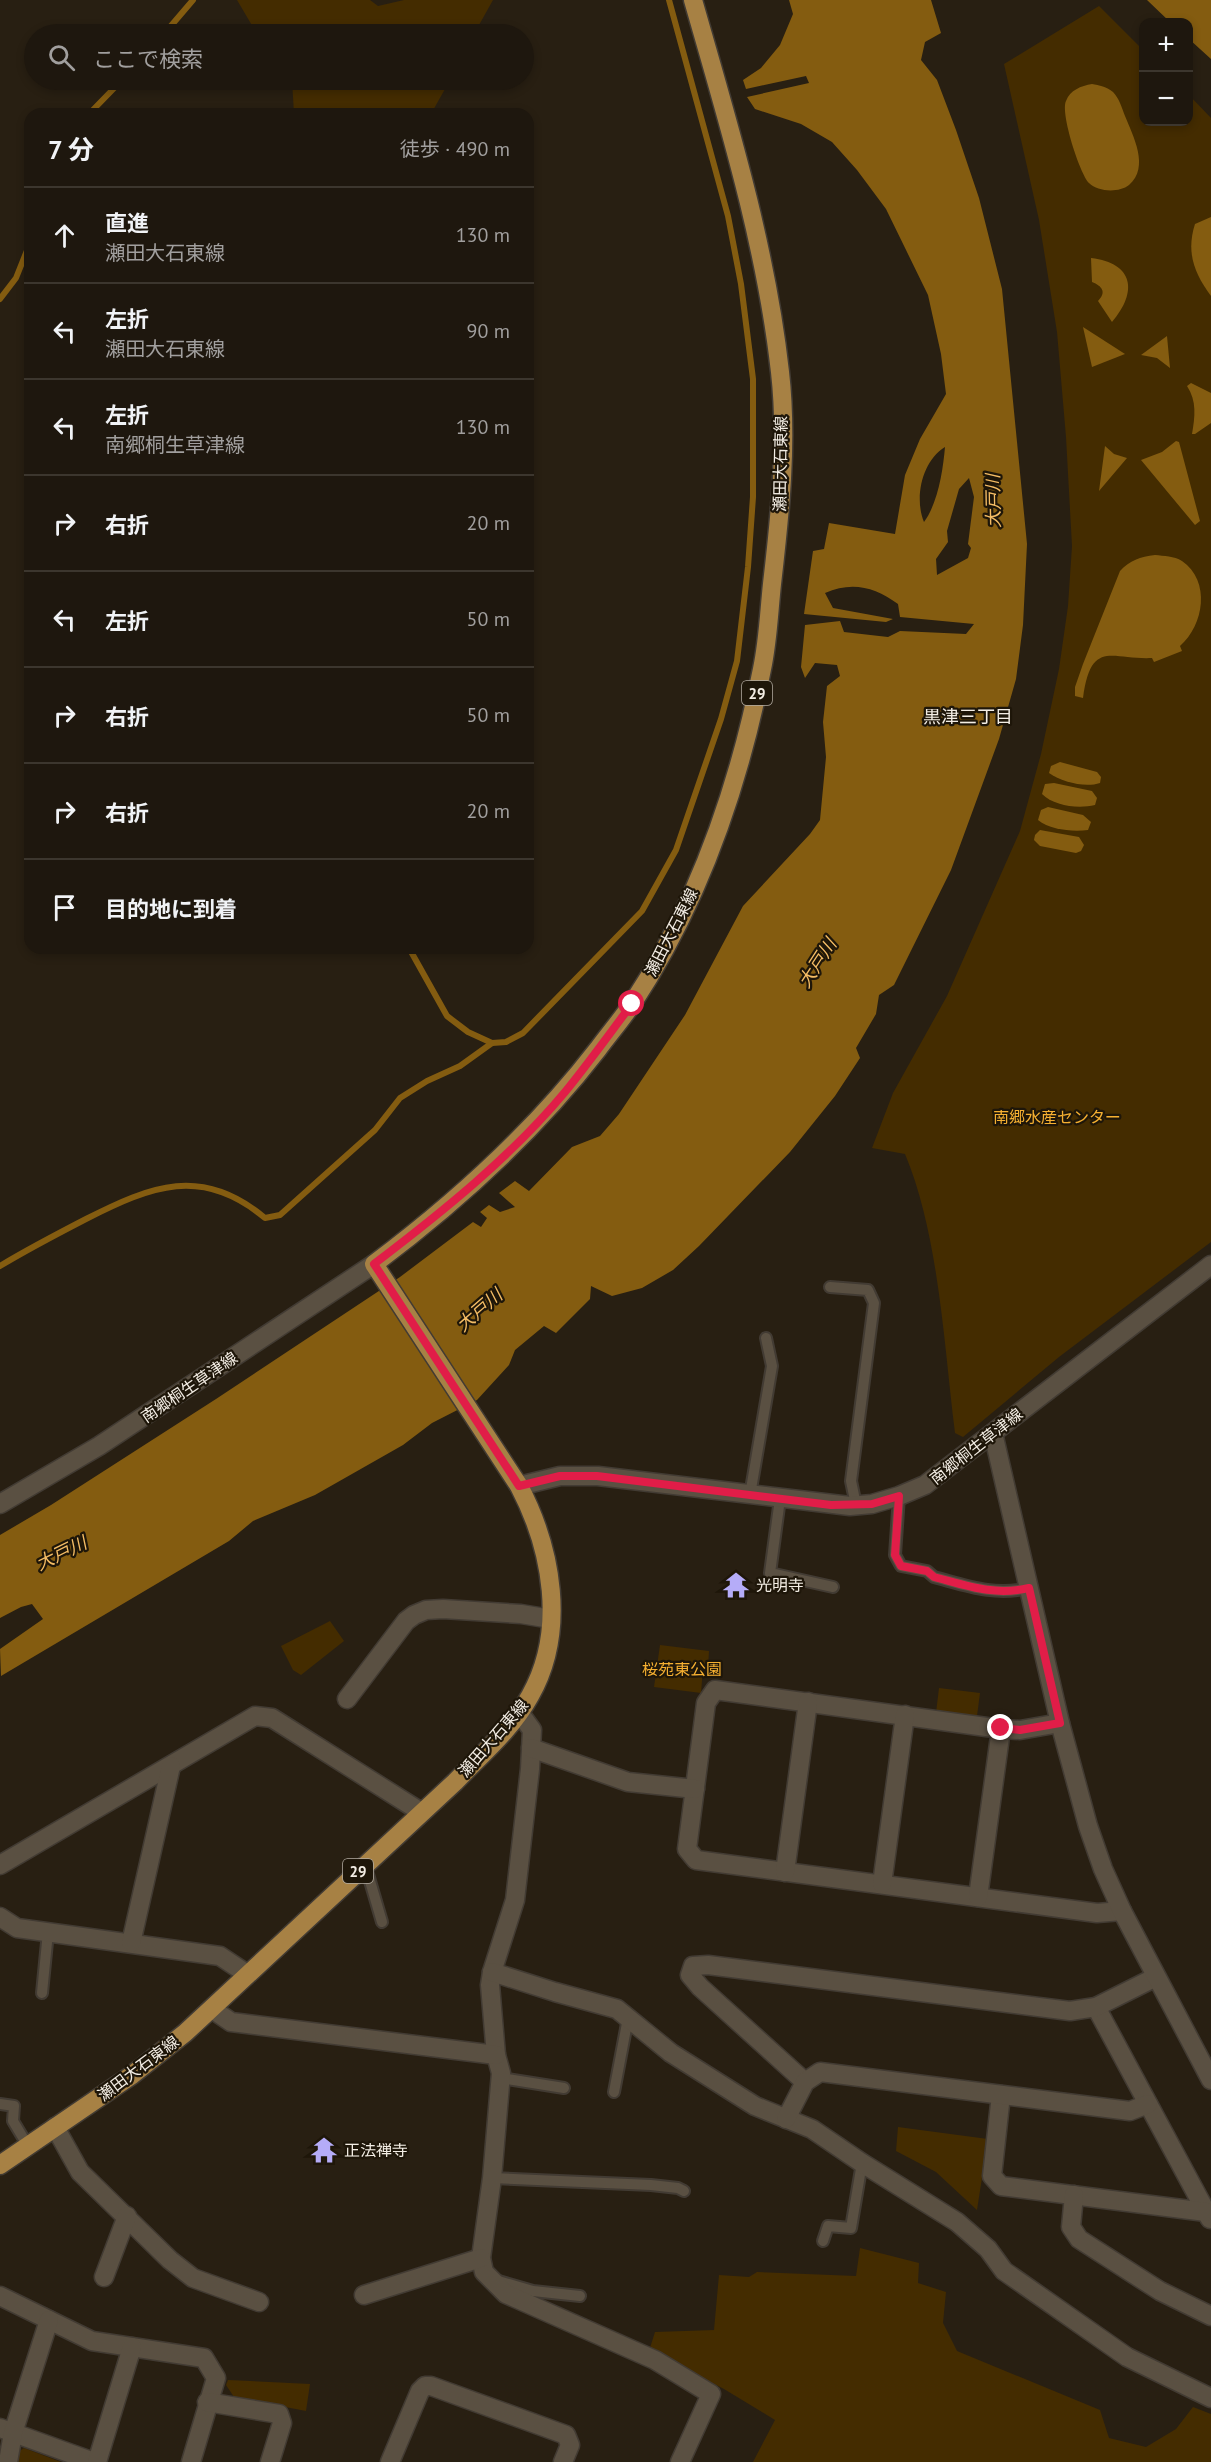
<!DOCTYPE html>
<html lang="ja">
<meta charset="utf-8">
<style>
body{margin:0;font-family:"PT Sans","Noto Sans JP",sans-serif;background:#2b241c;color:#f1f3f6}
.controls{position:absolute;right:18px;top:18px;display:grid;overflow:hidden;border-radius:12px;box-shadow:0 3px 9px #0003}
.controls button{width:54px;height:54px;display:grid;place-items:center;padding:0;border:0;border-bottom:2px solid #3c362e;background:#1e170e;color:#f1f3f6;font:30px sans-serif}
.stop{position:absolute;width:18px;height:18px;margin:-14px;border:4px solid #e11d48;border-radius:50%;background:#fff}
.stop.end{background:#e11d48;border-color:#fff;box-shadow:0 2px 6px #0008}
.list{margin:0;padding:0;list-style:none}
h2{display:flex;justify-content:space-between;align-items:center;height:78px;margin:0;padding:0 24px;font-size:26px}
h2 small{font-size:20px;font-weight:400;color:#a19f9e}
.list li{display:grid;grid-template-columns:39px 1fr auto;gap:18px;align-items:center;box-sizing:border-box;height:96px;padding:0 24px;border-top:2px solid #3c362e}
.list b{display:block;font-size:22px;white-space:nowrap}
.list p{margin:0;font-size:20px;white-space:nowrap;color:#a19f9e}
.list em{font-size:20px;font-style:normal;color:#a19f9e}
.icon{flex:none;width:33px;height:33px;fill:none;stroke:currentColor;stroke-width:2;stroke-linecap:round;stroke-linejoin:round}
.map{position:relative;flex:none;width:1211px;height:2462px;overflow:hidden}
.search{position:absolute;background:#1e170e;box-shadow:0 3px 9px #0003;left:24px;top:24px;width:510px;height:66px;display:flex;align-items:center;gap:15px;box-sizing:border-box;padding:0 21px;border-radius:33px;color:#a19f9e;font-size:22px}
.panel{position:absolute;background:#1e170e;box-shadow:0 3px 9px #0003;left:24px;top:108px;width:510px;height:846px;border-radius:18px}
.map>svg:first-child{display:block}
.green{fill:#442c00}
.water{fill:#845c10;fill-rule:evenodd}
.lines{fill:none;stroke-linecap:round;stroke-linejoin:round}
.stream{stroke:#845c10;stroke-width:6}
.lane-casing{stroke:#423b33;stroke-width:14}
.street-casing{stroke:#423b33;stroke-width:21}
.secondary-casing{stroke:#423b33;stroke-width:21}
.primary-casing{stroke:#423b33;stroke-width:21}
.lane{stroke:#5a5042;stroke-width:10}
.street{stroke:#5a5042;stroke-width:18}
.secondary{stroke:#5a5042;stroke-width:18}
.primary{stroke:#a78144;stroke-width:18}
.route{stroke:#e11d48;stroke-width:8}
.labels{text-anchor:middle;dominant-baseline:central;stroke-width:4.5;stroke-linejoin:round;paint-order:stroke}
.shield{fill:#1e1609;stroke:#b3aca2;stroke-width:1.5}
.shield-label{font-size:15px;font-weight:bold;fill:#f3ede4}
.street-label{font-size:16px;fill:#f3ede4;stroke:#1e1609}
.park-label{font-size:16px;fill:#f6b031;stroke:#1e1609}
.poi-label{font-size:16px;fill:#f3ede4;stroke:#1e1609;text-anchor:start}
.water-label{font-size:18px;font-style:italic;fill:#f5bd65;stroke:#1e1609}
.neighbourhood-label{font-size:18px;fill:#f3ede4;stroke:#1e1609}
</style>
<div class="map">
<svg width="1211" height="2462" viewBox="0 0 1211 2462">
<rect width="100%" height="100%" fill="#281f12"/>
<g class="green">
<path d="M237 0H370L378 6 404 0H493L474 34H257Z"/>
<path d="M1099 6 1143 50 1144 122H1188L1189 95 1211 118V1242L1059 1357 963 1437 955 1433C944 1346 939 1235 905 1154L872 1148 893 1093 947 996 1020 831 1041 754 1059 669 1068 606 1072 546 1066 437 1057 332 1039 220 1004 64Z"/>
<path d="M292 80H450L431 114H294Z"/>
<path d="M330 1621 344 1641 301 1675 293 1670 281 1646Z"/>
<path d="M660 1645 709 1651 708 1668H703L701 1693 654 1687Z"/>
<path d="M939 1688 980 1693 977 1716 936 1713Z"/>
<path d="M898 2127 988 2139 977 2210 936 2172 896 2151Z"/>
<path d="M860 2248 919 2263 918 2283 946 2292 943 2323 957 2351 1100 2410 1109 2438 1146 2447 1176 2429 1193 2407 1211 2414V2462H753L775 2420 724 2389 649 2351 655 2332 714 2330 719 2275 749 2277 757 2272 856 2276Z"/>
<path d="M228 2380 310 2384 306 2411 234 2397 226 2385Z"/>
<path d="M24 2448 61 2462H17L18 2452Z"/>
</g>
<g class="water">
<path d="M789 0H931L941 33 925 42 921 60 937 80 956 130 979 198 1002 289 1027 544 1023 625 1016 679 999 739 951 870 894 985 879 995 876 1014 856 1048 860 1058 835 1096 790 1152 699 1246 673 1270 642 1288 612 1296 591 1286 590 1299 556 1333 544 1326 515 1350 509 1365 477 1400 432 1423 403 1445 315 1495 253 1521 229 1541 1 1676 0 1649 43 1619 32 1604 21 1607 0 1618V1535L51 1505 216 1399 400 1277 473 1222 481 1227 487 1218 480 1212 489 1205 500 1212 515 1207 499 1193 515 1181 529 1191 572 1147 600 1136 619 1114 685 1015 743 906 810 834 820 820 826 757 823 722 827 686 840 676 837 665 815 663 805 678 801 667 805 625 840 621 844 632 888 637 900 631 966 634 974 624 900 617 898 604C875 587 852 581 825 593L833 608 893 619 886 622 804 614 813 551 824 549 829 523 895 534 905 475 920 439 946 394 941 354 928 295 886 209 857 170 832 142 801 124 755 109 747 97 809 83 806 76 746 89 743 80 761 68 780 45 793 14ZM945 447C943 470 938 503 924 522 914 498 922 461 945 447ZM969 478 974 497 968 544 971 548 968 558 937 575 936 559 948 542 947 531 959 489Z"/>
<path d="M1147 0H1211V59L1189 39 1188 22H1170Z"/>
<path d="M1092 84C1099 85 1107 87 1113 92 1119 98 1122 108 1125 116 1133 136 1150 167 1129 185 1119 193 1098 192 1089 183 1080 174 1060 113 1066 101 1070 90 1081 86 1092 84Z"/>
<path d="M1211 217V296C1194 273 1186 252 1195 224Z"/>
<path d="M1091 258C1134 263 1138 292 1112 322L1098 301C1107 292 1102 286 1092 282Z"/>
<path d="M1083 327 1125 354 1092 367Z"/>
<path d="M1167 336 1170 368 1157 358 1141 355Z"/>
<path d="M1191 383 1211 393V423L1195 434H1192C1195 417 1197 401 1187 386Z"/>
<path d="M1176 441 1179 442 1200 521 1195 525 1141 460 1162 452Z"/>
<path d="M1105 446 1114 454 1127 458 1099 491Z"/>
<path d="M1155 555C1164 556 1174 556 1182 561 1211 581 1204 625 1180 646L1182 651 1154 662 1152 658C1112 660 1091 638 1083 698L1075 696V687L1083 664 1120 571C1130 560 1140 557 1155 555Z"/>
<path d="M1060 762 1097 772 1101 777 1100 783C1085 788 1062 782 1049 773L1051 766Z"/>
<path d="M1054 783 1092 791 1097 798 1095 805C1078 809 1054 806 1042 794L1045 784Z"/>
<path d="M1048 807 1083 815 1091 822 1088 830C1073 832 1050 830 1038 820L1041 810Z"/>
<path d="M1040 830 1079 837 1084 845 1081 851 1076 853 1040 846 1034 840 1035 835Z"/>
</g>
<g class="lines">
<g class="stream">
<path d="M164 34 193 0"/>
<path d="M89 114 122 80"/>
<path d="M0 299 16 278 30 243"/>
<path d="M409 948 447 1016 468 1032 492 1043"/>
<path d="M0 1266C28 1249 57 1234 86 1219 151 1186 202 1165 265 1218L280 1215 375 1130 400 1098 427 1081 460 1066 492 1043 506 1042 523 1033 642 911 676 850 721 719 737 661 748 567 753 497V379L741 284 728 216 669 0"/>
</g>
<g class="lane-casing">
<g id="lane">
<path d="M830 1287 868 1290 874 1303 851 1481 856 1505"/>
<path d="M750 1495 772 1366 766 1338"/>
<path d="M899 1496 895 1555 901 1566 927 1571 934 1577C968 1586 994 1596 1029 1588"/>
<path d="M780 1499 770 1573 833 1587"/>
<path d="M365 1864 382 1922"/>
<path d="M42 1993 48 1932"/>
<path d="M501 2078 564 2088"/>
<path d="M614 2092 628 2018"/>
<path d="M0 2104 14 2106 13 2121 28 2146"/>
<path d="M492 2178 651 2185 678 2188 684 2191"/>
<path d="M823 2241 828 2226 851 2228 862 2163"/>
<path d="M495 2280 533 2291 580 2296"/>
</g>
</g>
<g class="street-casing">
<g id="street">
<path d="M347 1699 406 1621 414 1615 426 1610 443 1609 521 1614 551 1619"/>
<path d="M519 1712 532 1730 530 1769 515 1900 492 1972 490 1985 496 2055 501 2073 492 2178 481 2258 484 2272 506 2294 655 2360 711 2394 680 2462"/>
<path d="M1060 1723 1020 1730 1001 1729 715 1690 706 1703 687 1849 696 1860 1097 1913 1122 1911"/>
<path d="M531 1748 628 1782 695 1789"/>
<path d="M0 1865 255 1716 272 1718 421 1812"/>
<path d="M785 1872 808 1702"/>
<path d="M882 1884 905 1715"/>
<path d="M978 1897 1001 1729"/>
<path d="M0 1917 17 1928 220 1956 247 1974"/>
<path d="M131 1943 171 1766"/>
<path d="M492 1972 555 1992 617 2009 671 2053 755 2106 812 2129 862 2163 957 2222 988 2249 1004 2271 1127 2357 1211 2398"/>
<path d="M1096 2007 1210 2219"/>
<path d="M212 2009 231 2022 496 2055"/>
<path d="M805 2082 700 1987 690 1975 693 1966 708 1965 1070 2011 1096 2007 1156 1977"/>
<path d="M1001 2095 992 2176 1001 2186 1206 2212"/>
<path d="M786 2119 805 2082 820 2072 1130 2111 1148 2104"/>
<path d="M55 2127 80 2172 170 2260 193 2278 259 2302"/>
<path d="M1074 2195 1071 2227 1079 2239 1160 2291 1211 2316"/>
<path d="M104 2277 127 2216"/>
<path d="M364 2295 481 2258"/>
<path d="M0 2296 92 2341 204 2358 216 2378 191 2462"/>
<path d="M207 2402 279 2414 282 2423 270 2462"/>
<path d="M0 2428 94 2462"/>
<path d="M8 2462 13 2433 49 2320"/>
<path d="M97 2462 132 2347"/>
<path d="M390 2462 420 2391 425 2386H431L566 2435 570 2445 563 2462"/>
</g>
</g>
<g class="secondary-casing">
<g id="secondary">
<path d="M993 1433 1060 1723 1088 1826 1103 1869 1122 1911 1211 2080"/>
<path d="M519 1486 560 1476H598L850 1506 872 1504 899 1496 925 1485 1211 1265"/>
<path d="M0 1504 99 1446 374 1264"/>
</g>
</g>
<g class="primary-casing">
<path id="primary" d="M0 2165 132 2075 185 2033 455 1782C480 1756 512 1729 530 1696 567 1631 552 1549 519 1486L374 1264C458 1201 534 1132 598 1049 609 1034 622 1019 632 1004 698 904 739 785 762 669 768 641 769 612 772 584 780 515 788 442 780 372 766 246 728 122 693 0"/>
</g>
<use href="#lane" class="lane"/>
<use href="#street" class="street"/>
<use href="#secondary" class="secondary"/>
<use href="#primary" class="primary"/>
</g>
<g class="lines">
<path class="route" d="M632 1004C610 1033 588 1064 565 1092 511 1157 441 1213 374 1264L519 1486 560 1476H597L831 1505 872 1504 899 1496 895 1555 901 1566 927 1571 934 1577C968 1586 994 1596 1029 1588L1060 1723 1020 1730 1001 1728"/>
</g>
<defs>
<g id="temple-bare" transform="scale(2.07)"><path d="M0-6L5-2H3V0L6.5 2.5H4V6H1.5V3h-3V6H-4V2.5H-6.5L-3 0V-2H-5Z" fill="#b5acf8" stroke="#1e1609" stroke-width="2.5" paint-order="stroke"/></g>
</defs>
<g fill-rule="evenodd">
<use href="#temple-bare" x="736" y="1585"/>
<use href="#temple-bare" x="324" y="2150"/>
</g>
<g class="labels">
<g class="shield">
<rect x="742" y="681" width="30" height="24" rx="4.5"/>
<rect x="343" y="1859" width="30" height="24" rx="4.5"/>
</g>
<g class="shield-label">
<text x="757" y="693">29</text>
<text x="358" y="1871">29</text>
</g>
<g class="street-label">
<text transform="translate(780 464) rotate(-89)">瀬田大石東線</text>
<text transform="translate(671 932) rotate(-63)">瀬田大石東線</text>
<text transform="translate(189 1387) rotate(-34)">南郷桐生草津線</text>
<text transform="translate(976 1446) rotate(-38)">南郷桐生草津線</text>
<text transform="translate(493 1738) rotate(-49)">瀬田大石東線</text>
<text transform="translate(138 2068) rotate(-37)">瀬田大石東線</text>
</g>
<g class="park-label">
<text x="1057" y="1117">南郷水産センター</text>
<text x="682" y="1669">桜苑東公園</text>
</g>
<g class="poi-label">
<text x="756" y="1585">光明寺</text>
<text x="344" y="2150">正法禅寺</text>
</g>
<g class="water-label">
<text transform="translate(993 501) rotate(-91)">大戸川</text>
<text transform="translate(817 963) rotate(-57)">大戸川</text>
<text transform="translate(479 1310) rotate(-41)">大戸川</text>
<text transform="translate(61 1553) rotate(-26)">大戸川</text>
</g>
<g class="neighbourhood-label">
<text x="968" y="716">黒津三丁目</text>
</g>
</g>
</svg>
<div class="controls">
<button>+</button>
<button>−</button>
</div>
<div class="stop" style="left:632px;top:1004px"></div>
<div class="stop end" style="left:1001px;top:1728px"></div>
<div class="search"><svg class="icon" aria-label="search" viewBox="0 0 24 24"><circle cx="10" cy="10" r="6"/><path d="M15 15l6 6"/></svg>ここで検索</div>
<section class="panel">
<h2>7 分<small>徒歩 · 490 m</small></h2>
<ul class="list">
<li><svg class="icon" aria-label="ahead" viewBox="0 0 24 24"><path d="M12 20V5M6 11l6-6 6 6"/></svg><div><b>直進</b><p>瀬田大石東線</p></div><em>130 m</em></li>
<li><svg class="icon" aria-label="left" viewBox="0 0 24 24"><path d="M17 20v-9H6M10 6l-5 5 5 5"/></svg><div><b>左折</b><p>瀬田大石東線</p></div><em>90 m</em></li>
<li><svg class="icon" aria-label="left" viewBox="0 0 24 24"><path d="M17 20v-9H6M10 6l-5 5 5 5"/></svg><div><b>左折</b><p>南郷桐生草津線</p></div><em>130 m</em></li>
<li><svg class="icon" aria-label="right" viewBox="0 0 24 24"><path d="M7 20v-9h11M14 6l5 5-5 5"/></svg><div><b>右折</b></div><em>20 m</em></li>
<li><svg class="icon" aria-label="left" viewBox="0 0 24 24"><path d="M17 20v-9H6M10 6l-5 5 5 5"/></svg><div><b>左折</b></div><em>50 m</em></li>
<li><svg class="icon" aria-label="right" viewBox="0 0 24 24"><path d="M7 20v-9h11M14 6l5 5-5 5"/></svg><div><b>右折</b></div><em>50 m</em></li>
<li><svg class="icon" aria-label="right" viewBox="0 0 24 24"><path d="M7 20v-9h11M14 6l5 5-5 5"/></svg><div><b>右折</b></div><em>20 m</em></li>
<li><svg class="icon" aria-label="arrive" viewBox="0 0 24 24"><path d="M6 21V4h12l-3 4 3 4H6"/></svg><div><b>目的地に到着</b></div></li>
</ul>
</section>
</div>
